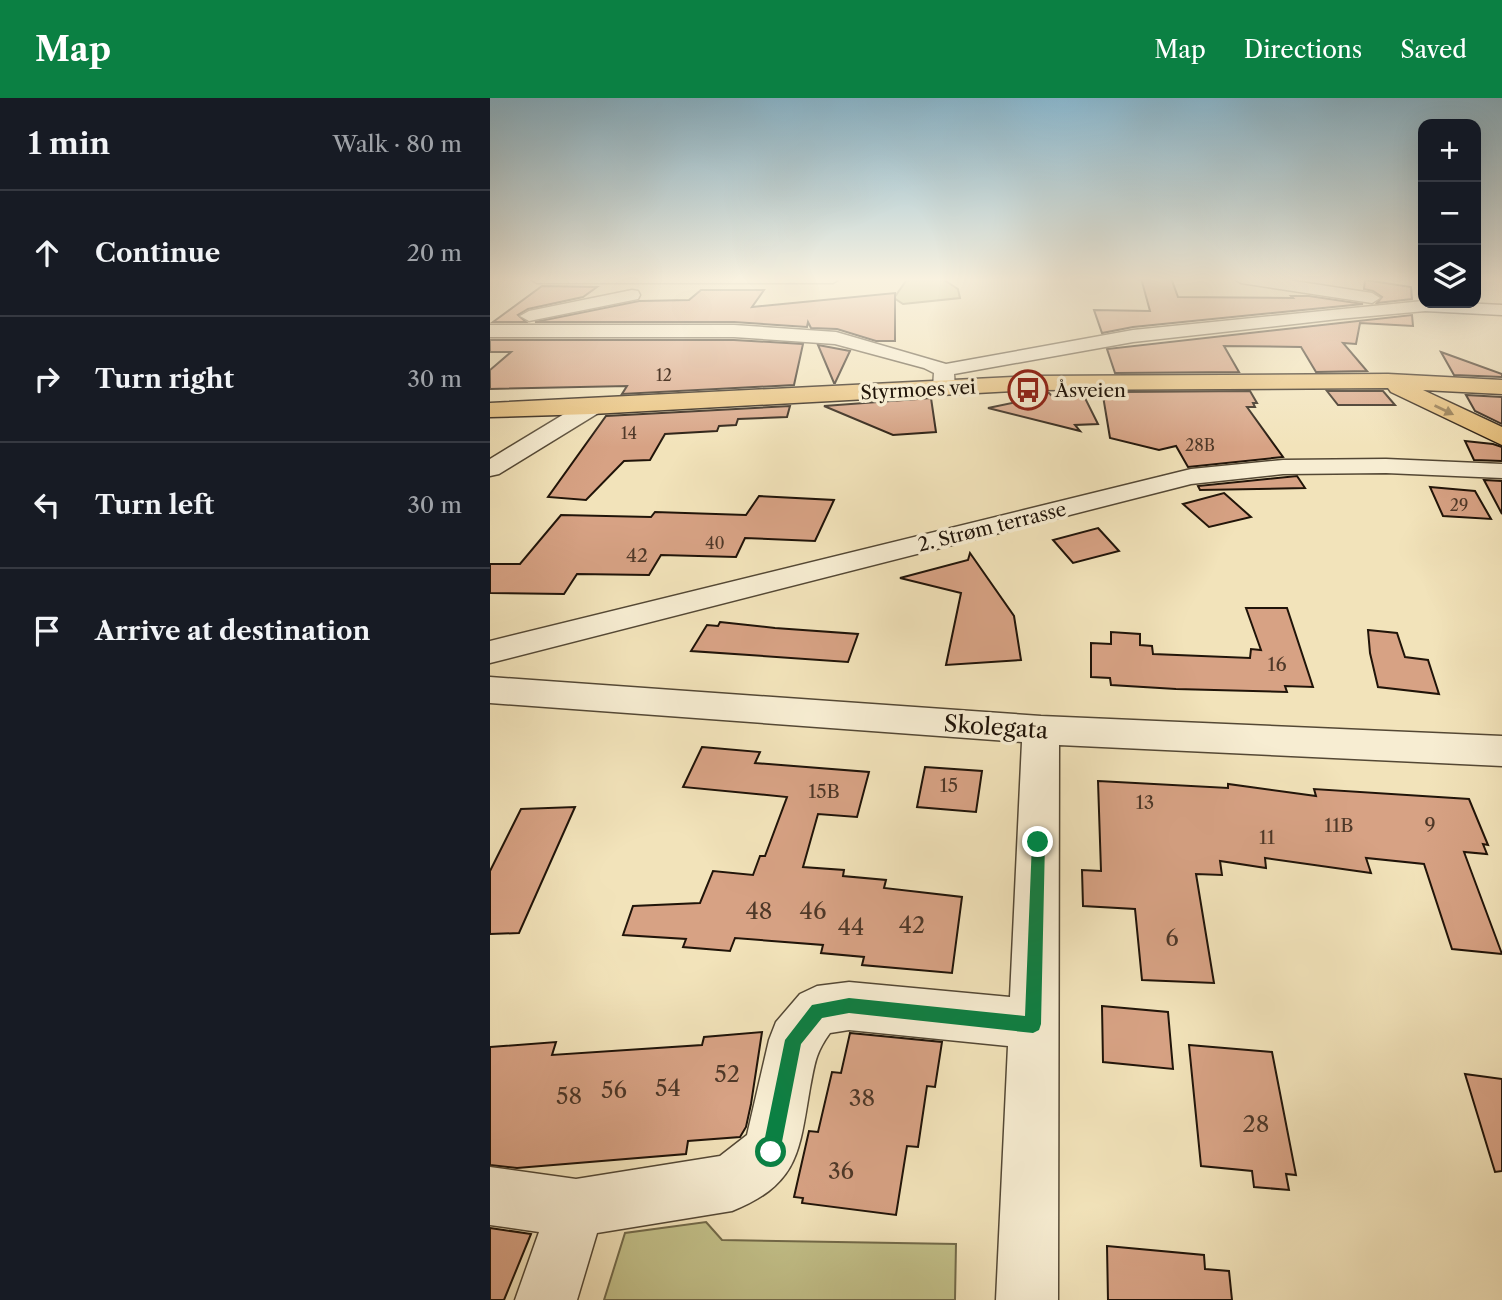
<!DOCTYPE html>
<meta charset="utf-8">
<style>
body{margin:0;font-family:"Libre Caslon Text",serif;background:#20242c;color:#f1f3f6}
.controls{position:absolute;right:21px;top:21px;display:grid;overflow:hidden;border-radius:14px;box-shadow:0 7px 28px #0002}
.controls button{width:63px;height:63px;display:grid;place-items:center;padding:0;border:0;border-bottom:2px solid #363941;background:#171b24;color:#f1f3f6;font:35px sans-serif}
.stop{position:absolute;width:21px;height:21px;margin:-16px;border:5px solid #0b8043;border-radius:50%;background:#fff}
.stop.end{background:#0b8043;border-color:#fff;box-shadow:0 2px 7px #0008}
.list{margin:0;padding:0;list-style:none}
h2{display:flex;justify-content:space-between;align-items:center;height:91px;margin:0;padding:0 28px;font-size:30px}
h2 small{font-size:23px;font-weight:400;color:#9ea1a6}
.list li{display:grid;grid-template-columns:46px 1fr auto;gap:21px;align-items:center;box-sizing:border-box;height:126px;padding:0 28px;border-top:2px solid #363941}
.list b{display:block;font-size:26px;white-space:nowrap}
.list em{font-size:23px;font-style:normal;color:#9ea1a6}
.icon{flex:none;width:38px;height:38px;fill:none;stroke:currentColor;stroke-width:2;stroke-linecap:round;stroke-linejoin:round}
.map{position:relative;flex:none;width:1012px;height:1202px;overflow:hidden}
header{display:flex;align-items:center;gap:42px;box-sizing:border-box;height:98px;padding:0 35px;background:#0b8043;color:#fff}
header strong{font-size:33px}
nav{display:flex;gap:38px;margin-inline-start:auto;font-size:24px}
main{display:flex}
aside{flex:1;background:#171b24}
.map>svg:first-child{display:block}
.green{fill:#c3c18a;stroke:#726a4a;stroke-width:2}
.building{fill:#d7a284;stroke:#201409;stroke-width:2}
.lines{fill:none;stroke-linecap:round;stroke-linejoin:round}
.minor-casing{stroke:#544835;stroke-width:3}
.major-casing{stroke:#201409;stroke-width:3}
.minor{fill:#f7edd2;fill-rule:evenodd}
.major{fill:#e9c27d;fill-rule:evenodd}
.oneway{fill:#8f7449}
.route{fill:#0b8043}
.labels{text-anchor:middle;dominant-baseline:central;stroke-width:7;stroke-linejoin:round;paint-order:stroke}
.far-number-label{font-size:16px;fill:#4e3828}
.far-street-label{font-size:19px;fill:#201409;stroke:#f7edd2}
.far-poi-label{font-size:19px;fill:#201409;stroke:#f7edd2;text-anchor:start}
.number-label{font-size:19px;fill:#4e3828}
.street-label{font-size:23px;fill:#201409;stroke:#f7edd2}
.near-number-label{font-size:23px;fill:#4e3828}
</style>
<header>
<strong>Map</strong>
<nav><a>Map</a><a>Directions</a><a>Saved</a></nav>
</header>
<main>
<aside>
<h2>1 min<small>Walk · 80 m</small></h2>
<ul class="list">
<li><svg class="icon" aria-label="ahead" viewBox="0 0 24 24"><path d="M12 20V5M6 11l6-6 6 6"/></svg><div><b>Continue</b></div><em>20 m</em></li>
<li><svg class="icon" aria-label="right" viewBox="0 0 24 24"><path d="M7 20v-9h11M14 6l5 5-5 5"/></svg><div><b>Turn right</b></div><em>30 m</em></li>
<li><svg class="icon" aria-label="left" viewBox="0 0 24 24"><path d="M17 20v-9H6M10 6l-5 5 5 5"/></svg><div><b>Turn left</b></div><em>30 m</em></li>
<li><svg class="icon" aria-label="arrive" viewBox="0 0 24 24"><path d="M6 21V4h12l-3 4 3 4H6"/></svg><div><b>Arrive at destination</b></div></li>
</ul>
</aside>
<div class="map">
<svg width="1012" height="1202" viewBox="0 0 1012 1202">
<rect width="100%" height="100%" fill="#f2e3ba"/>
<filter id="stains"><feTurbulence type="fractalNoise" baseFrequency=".00286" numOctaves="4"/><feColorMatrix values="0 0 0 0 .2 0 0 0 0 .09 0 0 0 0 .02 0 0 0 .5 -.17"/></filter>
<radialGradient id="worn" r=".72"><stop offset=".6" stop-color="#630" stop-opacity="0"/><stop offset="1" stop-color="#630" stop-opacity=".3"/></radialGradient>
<g class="green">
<path d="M418 180H451L468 191 470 200 413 206 404 200Z"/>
<path d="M216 1124 232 1142 466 1146 465 1202H114L135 1135Z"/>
</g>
<g class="building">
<path d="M651 180H681L688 199 803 200 801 198H819L873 206 643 229 612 235 604 212 660 213Z"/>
<path d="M875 182 921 189 922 201 887 205 892 199 883 193 874 191Z"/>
<path d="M52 188 107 189 93 199 38 211 28 217 36 224H3Z"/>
<path d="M211 192H274L262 209 405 195V243H386L347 231 321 230 318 224 317 229 244 224H45L149 203 199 202Z"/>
<path d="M922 217 923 228 870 225 866 246 853 245 877 273 826 274 811 249 734 248 749 274 625 275 617 251Z"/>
<path d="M0 242H244L313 246 304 287 132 296 137 288 0 291V272L21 254H0Z"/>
<path d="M328 247 360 253 345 285H344Z"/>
<path d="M951 254 1012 276V279L964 277Z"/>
<path d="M760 293 767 305H763L765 309H757L793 359 698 369 686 348 669 352 620 340 613 298H633L632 294Z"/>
<path d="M837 293H893L905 307H848Z"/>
<path d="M545 295H559L563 299 594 298 608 326 585 327 590 333 498 310 527 304 522 298Z"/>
<path d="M976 297 1012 299V326L985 313Z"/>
<path d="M441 300 446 334 403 337 334 308Z"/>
<path d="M300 308 297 319 248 321 246 327 229 328 227 333 175 336 160 362 134 363 96 402 58 399 116 318Z"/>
<path d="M975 343 1003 346 1012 349V363L984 362Z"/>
<path d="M807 378 815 390 710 392 708 388Z"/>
<path d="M994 382 1012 383V416Z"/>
<path d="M940 389 985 393 1001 421 953 418Z"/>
<path d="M734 395 761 419 719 429 693 406Z"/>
<path d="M269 398 344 402 325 443 255 440 246 459 171 457 159 477 87 476 74 496 0 495V466H30L71 417 161 419 165 414 256 417Z"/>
<path d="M608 430 629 453 583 465 563 442Z"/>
<path d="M480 455 524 518 531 562 456 567 471 495 410 480 478 462Z"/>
<path d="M756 510H797L823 589 795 588 797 594 686 591 621 587 620 580 601 579V545L621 546V534L650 536V547L662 548 663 556 760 560 761 551 771 552Z"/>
<path d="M230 524 285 530 368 536 358 564 201 553 217 527 228 528Z"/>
<path d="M878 532 907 535 915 559 938 562 949 596 888 589 880 555Z"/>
<path d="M212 649 270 654 265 665 379 674 367 719 328 716 313 769 354 772 353 778 396 782 394 790 472 799 462 875 372 867 374 859 331 855 333 847 245 840 240 853 193 849 196 841 133 837 143 808 210 805 223 773 263 777 270 758H275L297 699 193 689Z"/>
<path d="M435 669 492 673 486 714 427 709Z"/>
<path d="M608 683 738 690V686L826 698 824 691 979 701 998 747 993 746 997 756 974 754 1012 856 962 851 934 766 876 760 881 775 775 760 776 770 730 763 732 777 706 776 724 885 652 882 645 811 593 808 592 772 611 773Z"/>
<path d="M85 709 29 835 0 836V773L31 711Z"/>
<path d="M612 908 678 914 683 971 613 964Z"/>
<path d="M272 934 261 1006 256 1029 250 1039 198 1043 196 1056 27 1070 0 1067V949L66 944 62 957 212 947 214 939Z"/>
<path d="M360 935 452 944 445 989 437 988 428 1049 417 1048 406 1117 312 1105 313 1100 304 1099 319 1033 328 1034 342 974 351 975Z"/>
<path d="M699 947 782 954 806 1077 796 1076 799 1092 764 1089 762 1073 711 1068Z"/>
<path d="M975 976 1012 981V1073L1005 1074Z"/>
<path d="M0 1130 41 1136 14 1202H0Z"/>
<path d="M617 1148 714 1157 715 1171 739 1173 742 1202H618Z"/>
</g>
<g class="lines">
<g class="minor-casing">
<g id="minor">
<path d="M39 180H351L343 185H47Z"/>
<path d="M743 180H785L882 195 890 200 882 205 751 185Z"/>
<path d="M142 192 148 193 150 197 148 201 39 223 30 218 39 213Z"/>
<path d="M933 203 1012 207V217L935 213 848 221 643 244 464 276 465 290 461 294H447L443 290 444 275 434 270 345 246 244 239H0V227H244L346 234 456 266 643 232Z"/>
<path d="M102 302 110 304 113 309 110 314 9 376 0 378V361L94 304Z"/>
<path d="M896 361 1012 366V380L896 375 793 376 701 386 0 565V543L701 371 793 362Z"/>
<path d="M0 579 551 618 1012 638V668L569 647 568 1202H506L518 948 359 932 340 935C325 956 325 965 320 990 309 1054 309 1086 242 1113L107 1135 87 1202H25L49 1134 0 1127V1069L86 1081 230 1058 257 1037 279 942 286 924 310 896 327 888 359 884 520 899 532 644 0 605Z"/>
</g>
</g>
<g class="major-casing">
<path id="major" d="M898 276 1012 282V296L933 292 1012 329V347L901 294 898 290 542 292 102 316 0 319V305L542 278Z"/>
</g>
<use href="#minor" class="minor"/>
<use href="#major" class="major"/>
</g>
<defs><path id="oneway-solid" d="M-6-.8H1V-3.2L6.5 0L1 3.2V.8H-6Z" transform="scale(1.75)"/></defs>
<use class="oneway" href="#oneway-solid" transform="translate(954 312) rotate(26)"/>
<linearGradient id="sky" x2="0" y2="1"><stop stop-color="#89b8d0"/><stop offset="0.52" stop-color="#f9f2e0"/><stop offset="1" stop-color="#f9f2e0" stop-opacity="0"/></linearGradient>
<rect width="1012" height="349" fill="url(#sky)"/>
<path class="route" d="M548 738 555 744 551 926 549 932 543 935 359 915 332 920 311 946 290 1054 288 1060 281 1062 275 1060 272 1054 295 942 322 907 359 900 535 918 542 744Z"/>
<defs>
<g id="bus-ring" transform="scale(2.0125)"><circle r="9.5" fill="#f7edd2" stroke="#8f2418" stroke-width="1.5"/><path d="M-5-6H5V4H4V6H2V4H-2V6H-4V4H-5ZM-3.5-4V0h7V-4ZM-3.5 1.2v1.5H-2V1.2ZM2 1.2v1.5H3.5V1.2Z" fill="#8f2418"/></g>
</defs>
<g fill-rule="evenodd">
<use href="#bus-ring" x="538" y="292"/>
</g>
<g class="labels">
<g class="far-number-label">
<text x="174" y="277">12</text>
<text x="139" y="335">14</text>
<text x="710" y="347">28B</text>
<text x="969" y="407">29</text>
<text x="225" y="445">40</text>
</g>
<g class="far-street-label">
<text transform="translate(428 292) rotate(-3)">Styrmoes vei</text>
<text transform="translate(502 429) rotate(-14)">2. Strøm terrasse</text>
</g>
<g class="far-poi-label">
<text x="565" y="292">Åsveien</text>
</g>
<g class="number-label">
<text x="147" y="457">42</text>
<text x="787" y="566">16</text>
<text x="459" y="687">15</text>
<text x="334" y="693">15B</text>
<text x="655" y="704">13</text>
<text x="940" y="726">9</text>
<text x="849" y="727">11B</text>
<text x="777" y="739">11</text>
</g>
<g class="street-label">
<text transform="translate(506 629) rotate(4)">Skolegata</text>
</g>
<g class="near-number-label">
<text x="269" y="813">48</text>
<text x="323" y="813">46</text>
<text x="422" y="827">42</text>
<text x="361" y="829">44</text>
<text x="682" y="840">6</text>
<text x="237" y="976">52</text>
<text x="178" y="990">54</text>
<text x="124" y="992">56</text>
<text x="79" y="998">58</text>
<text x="372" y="1000">38</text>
<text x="766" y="1026">28</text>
<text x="351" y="1073">36</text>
</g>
</g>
<rect width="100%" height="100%" filter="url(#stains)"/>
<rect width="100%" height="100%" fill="url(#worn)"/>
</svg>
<div class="controls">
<button>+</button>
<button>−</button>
<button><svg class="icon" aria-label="layers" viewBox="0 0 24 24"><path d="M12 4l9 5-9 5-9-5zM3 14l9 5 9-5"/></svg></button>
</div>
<div class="stop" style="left:281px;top:1054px"></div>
<div class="stop end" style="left:548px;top:744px"></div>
</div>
</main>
